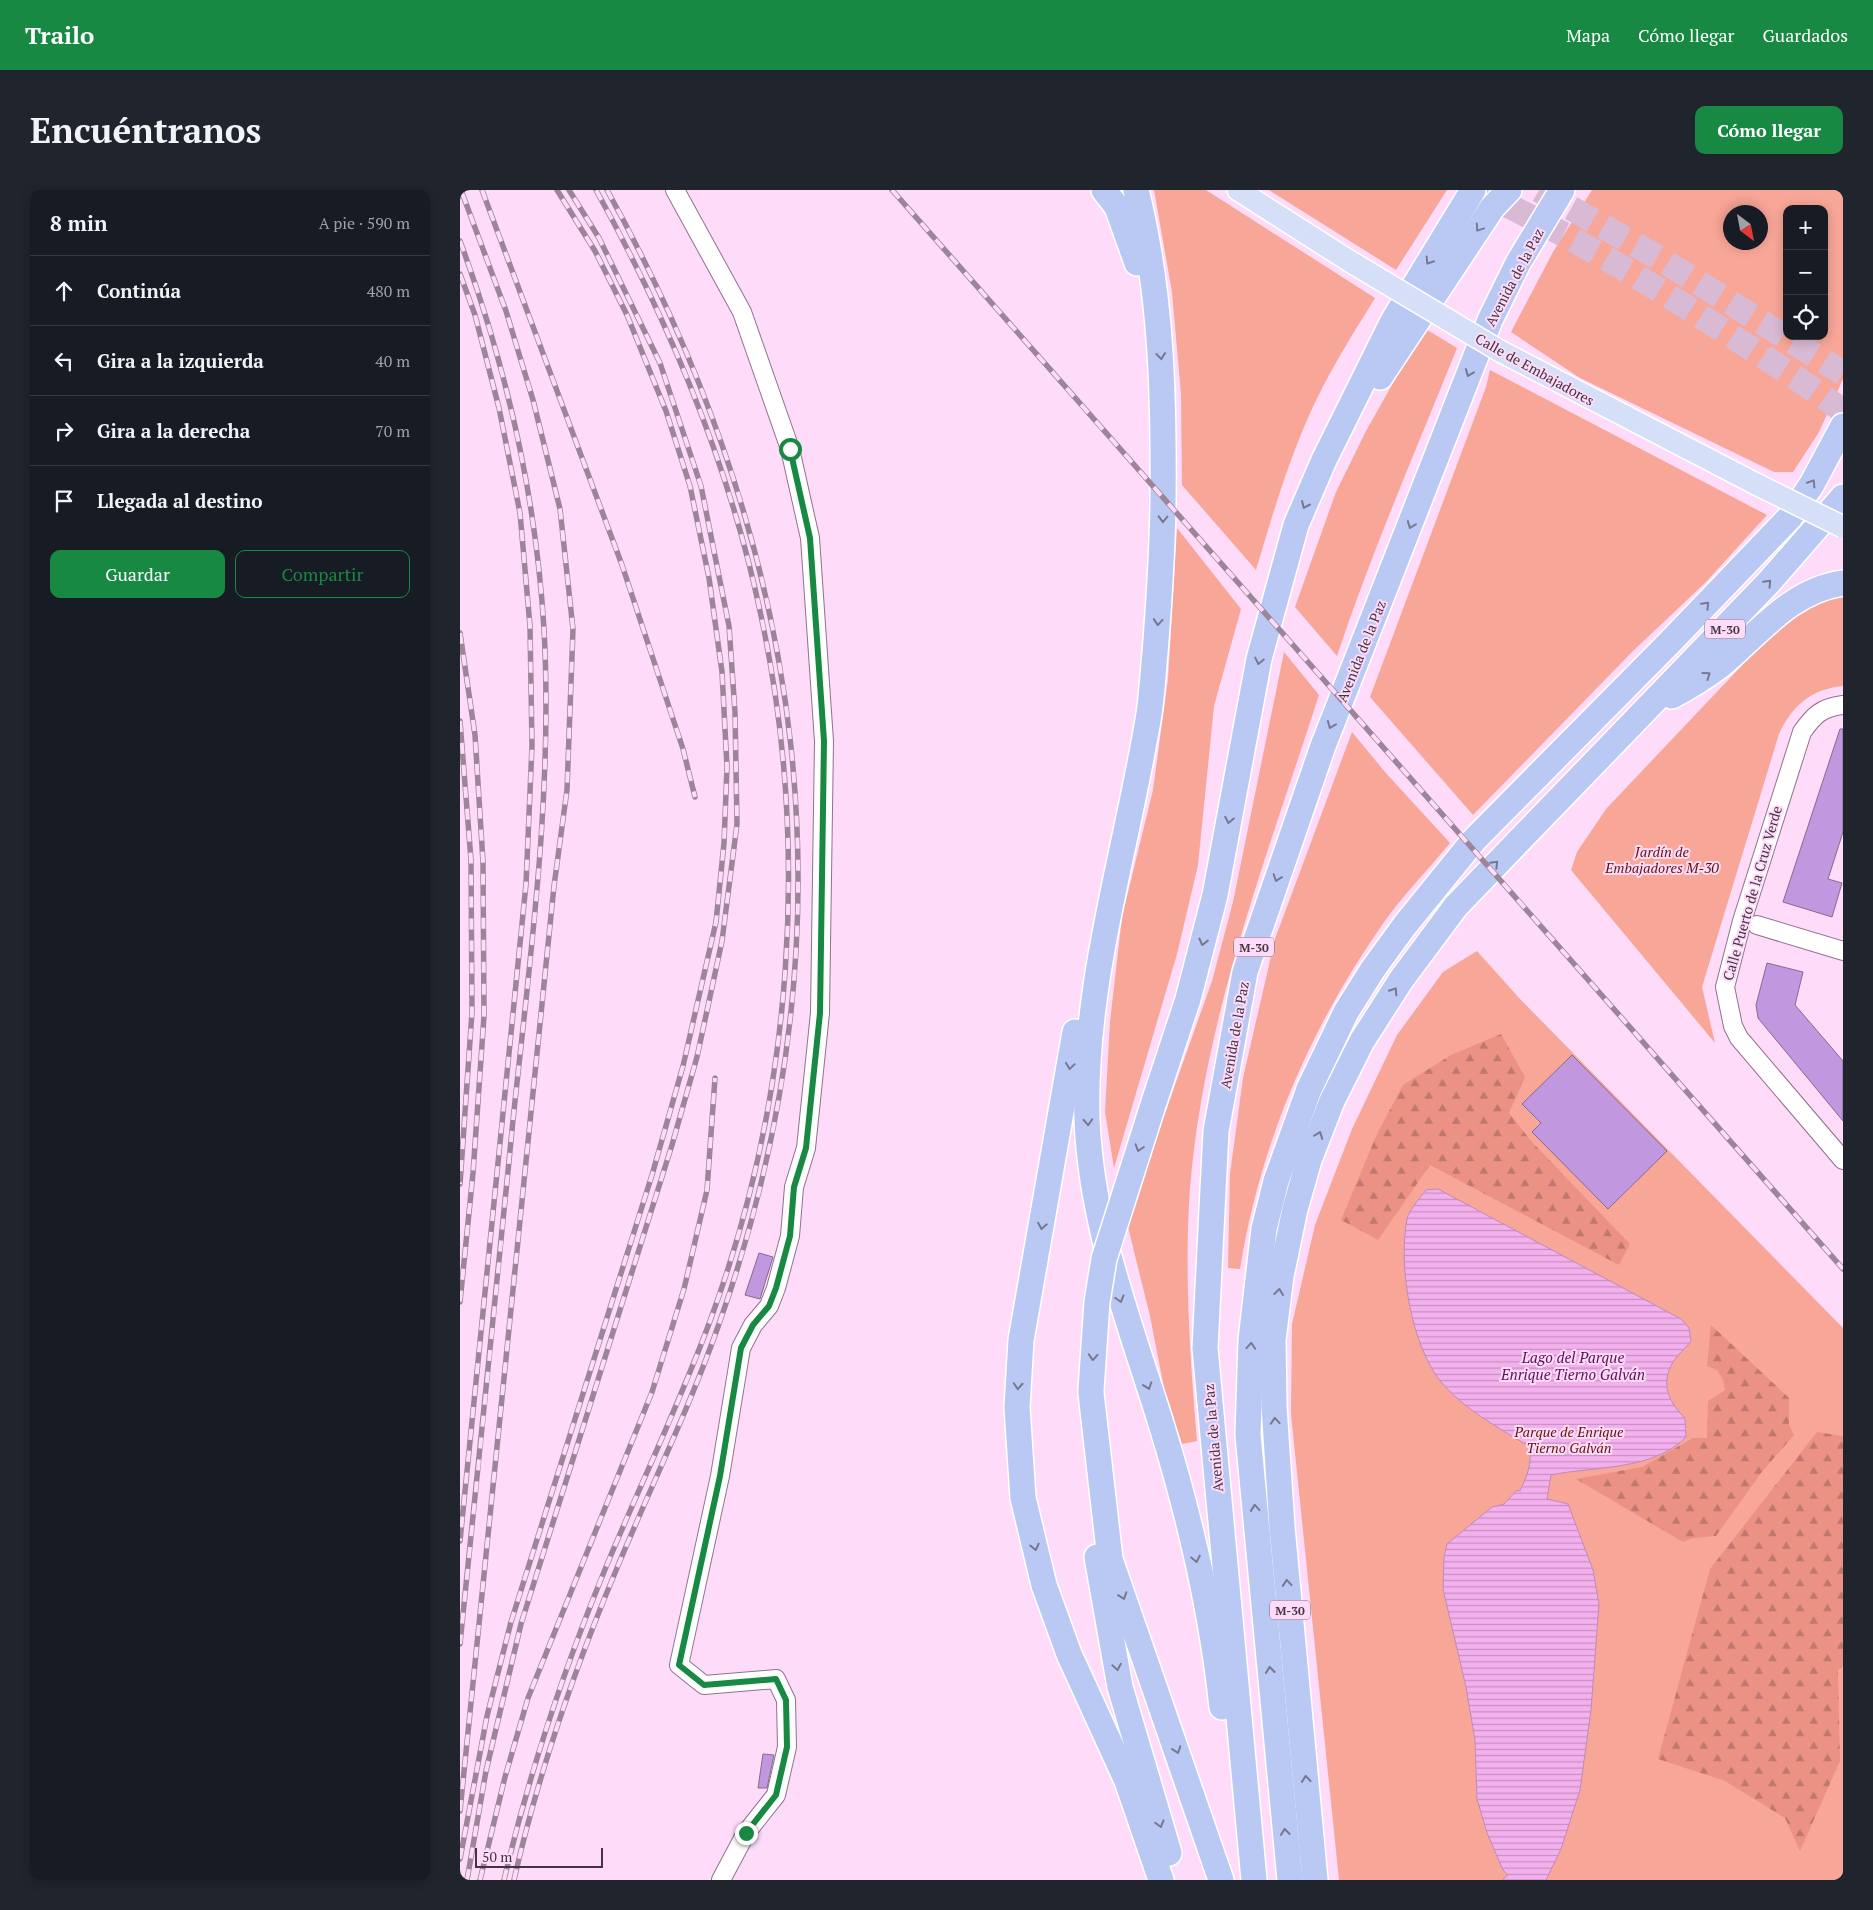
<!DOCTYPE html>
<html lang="es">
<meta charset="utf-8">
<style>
body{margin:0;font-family:"PT Serif",serif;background:#20242c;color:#f1f3f6}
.controls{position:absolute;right:15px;top:15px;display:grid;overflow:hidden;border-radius:10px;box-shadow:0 2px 12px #0003}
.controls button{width:45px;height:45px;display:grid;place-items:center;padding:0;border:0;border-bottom:1px solid #363941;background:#171b24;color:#f1f3f6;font:25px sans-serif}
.compass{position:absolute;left:1263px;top:15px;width:45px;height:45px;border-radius:50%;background:#171b24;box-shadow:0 2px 12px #0003;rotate:148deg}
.scale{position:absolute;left:15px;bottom:12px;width:128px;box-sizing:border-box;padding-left:5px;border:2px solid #423440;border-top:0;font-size:14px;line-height:18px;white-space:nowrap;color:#423440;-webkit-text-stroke:4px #fddbf9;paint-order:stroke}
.stop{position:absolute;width:15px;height:15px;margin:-11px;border:4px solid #188942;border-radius:50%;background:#fff}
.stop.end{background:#188942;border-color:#fff;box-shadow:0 1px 5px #0008}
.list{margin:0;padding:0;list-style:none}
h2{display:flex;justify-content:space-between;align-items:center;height:65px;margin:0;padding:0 20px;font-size:21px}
h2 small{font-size:16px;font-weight:400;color:#9ea1a6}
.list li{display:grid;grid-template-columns:32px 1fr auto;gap:15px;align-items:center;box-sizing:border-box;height:70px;padding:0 20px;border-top:1px solid #363941}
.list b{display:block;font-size:19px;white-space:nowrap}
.list em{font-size:16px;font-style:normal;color:#9ea1a6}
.actions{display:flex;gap:10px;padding:15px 20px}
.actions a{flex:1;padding:11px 0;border:1px solid #188942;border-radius:10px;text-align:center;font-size:18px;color:#188942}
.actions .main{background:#188942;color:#fff}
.icon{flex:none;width:28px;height:28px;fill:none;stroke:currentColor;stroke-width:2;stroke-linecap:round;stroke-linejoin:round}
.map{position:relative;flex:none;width:1383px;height:1690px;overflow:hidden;border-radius:10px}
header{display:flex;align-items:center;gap:30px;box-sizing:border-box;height:70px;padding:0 25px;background:#188942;color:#fff}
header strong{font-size:24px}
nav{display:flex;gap:28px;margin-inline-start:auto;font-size:18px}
.intro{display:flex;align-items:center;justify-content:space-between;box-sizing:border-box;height:120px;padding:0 30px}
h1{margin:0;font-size:35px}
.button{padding:12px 22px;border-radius:10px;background:#188942;color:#fff;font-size:18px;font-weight:700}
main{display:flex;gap:30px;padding:0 30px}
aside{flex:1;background:#171b24;border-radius:10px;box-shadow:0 2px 12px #0003}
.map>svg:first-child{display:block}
.green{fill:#f8a698;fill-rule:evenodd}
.forest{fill:url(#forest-firs)}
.water{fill:url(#water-rules);stroke:#be8bb9}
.building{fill:#c198df;stroke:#7f6d8e}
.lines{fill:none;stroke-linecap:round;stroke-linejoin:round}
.highway-tunnel{stroke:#d8bad4;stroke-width:25;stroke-dasharray:25 12;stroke-linecap:butt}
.minor-casing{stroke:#90728d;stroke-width:20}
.major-casing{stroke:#fff;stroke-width:24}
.highway-casing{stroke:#fff;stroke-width:28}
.minor{stroke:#fff;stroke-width:18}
.major{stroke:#d6dff8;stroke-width:21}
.highway{stroke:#bac9f4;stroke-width:25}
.rail-casing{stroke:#9c8599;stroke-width:5.5}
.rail{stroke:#fddbf9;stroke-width:4;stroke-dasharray:11;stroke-linecap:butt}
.major-bridge-casing{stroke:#fff;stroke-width:24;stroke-linecap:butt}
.highway-bridge-casing{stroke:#fff;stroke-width:28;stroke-linecap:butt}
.major-bridge{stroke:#d6dff8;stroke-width:21}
.highway-bridge{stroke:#bac9f4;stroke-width:25}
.oneway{stroke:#787791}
.route{stroke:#188942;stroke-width:6}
.labels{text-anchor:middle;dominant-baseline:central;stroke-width:4;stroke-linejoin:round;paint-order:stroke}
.shield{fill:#fddbf9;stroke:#7a6678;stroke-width:1}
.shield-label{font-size:12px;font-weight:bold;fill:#423440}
.street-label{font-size:14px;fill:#423440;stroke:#fddbf9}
.park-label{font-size:14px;font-style:italic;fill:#60120a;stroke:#fddbf9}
.water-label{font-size:15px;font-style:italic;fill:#5d0f5a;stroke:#fddbf9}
</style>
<header>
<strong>Trailo</strong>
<nav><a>Mapa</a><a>Cómo llegar</a><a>Guardados</a></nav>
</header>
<div class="intro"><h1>Encuéntranos</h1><a class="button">Cómo llegar</a></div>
<main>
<aside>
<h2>8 min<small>A pie · 590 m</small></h2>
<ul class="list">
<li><svg class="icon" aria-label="ahead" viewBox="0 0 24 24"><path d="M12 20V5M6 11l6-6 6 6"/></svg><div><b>Continúa</b></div><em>480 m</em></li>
<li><svg class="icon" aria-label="left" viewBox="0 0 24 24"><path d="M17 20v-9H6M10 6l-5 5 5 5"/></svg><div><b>Gira a la izquierda</b></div><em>40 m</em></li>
<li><svg class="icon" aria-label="right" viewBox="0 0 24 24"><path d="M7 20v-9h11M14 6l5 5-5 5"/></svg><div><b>Gira a la derecha</b></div><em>70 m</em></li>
<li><svg class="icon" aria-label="arrive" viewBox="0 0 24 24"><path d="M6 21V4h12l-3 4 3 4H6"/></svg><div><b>Llegada al destino</b></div></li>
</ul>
<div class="actions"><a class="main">Guardar</a><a>Compartir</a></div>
</aside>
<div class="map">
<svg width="1383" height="1690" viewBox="0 0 1383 1690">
<defs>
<pattern id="forest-firs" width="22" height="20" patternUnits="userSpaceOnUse" patternTransform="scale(1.25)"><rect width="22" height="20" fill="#eb9284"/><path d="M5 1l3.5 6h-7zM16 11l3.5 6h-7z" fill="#c0786d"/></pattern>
<pattern id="water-rules" width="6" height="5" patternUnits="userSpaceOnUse" patternTransform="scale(1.25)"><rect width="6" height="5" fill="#f3b0ed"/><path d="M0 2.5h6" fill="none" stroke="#c690c1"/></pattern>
</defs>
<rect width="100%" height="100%" fill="#fddbf9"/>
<g class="green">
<path d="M694 0H746L915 108C892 145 869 182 851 221 828 272 812 326 796 380L722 295 721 204 712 102Z"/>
<path d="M809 0H987L936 80Z"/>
<path d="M1132 0H1383V189L1359 242 1333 282H1314L1120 188 1051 142 1093 62ZM1327 19H1364V146H1327ZM1270 22H1300V52H1270Z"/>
<path d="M964 138 997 158C956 260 912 361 877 466L835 417 876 302 906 241Z"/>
<path d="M1030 180 1307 325 1246 392 1174 460 1013 625 910 507 1026 197Z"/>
<path d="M717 338 781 419 754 516 738 675 717 764 654 978 645 922 650 832 662 727 693 600 708 489Z"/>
<path d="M1383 402V496C1351 499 1332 516 1319 544L1242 797 1255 853 1111 680 1117 662 1146 619 1324 431 1346 415Z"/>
<path d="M824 462 859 505C807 667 744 827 730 998 724 1082 730 1167 737 1251L722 1254 704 1198 690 1126 668 1037 687 974 752 791 773 712Z"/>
<path d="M892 542 925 582 990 653C968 680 942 706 922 735 850 838 800 954 780 1079L768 1078 770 984 783 888 815 749Z"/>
<path d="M1017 761 1060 809 1383 1138V1690H879L831 1224 832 1134 855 1035 892 939 937 845 983 782Z"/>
</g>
<g class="forest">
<path d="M1041 844 1065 887 1049 923 1072 952 1170 1054 1159 1075 970 975 918 1050 881 1030 917 944 943 895 991 865Z"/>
<path d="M1251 1135 1329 1208V1235L1334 1245 1301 1283 1256 1346 1233 1348 1223 1352 1116 1289 1182 1277 1233 1248H1247L1248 1211 1265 1200 1263 1190 1257 1180 1247 1176Z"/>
<path d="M1357 1242 1383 1246V1476L1378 1480 1380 1571 1340 1661 1325 1628 1265 1591 1198 1569 1250 1379Z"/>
</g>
<path class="water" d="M978 999 1221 1129 1229 1138 1231 1151C1226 1158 1217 1165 1213 1172 1200 1194 1209 1213 1225 1228L1226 1247C1193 1281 1134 1276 1091 1285L1087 1309 1108 1314 1133 1380 1139 1414 1131 1520 1120 1600 1101 1659 1086 1690H1042L1048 1685 1043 1680 1027 1643 1017 1609 1015 1550 1006 1497 983 1399 984 1367 987 1354 1032 1317 1044 1314 1057 1300 1060 1301C1066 1288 1075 1268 1067 1255 1037 1237 1004 1219 981 1192 951 1155 938 1076 947 1029 949 1020 960 1008 966 1000Z"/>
<g class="building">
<path d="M1380 539H1383V642L1368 689 1382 693 1372 727 1323 712Z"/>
<path d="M1307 773 1343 782 1335 815 1383 871V931L1298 828 1296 815Z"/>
<path d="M1112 865 1207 961 1148 1019 1072 942 1081 933 1062 914Z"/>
<path d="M299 1063 313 1067 300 1109 285 1105Z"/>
<path d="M303 1564 314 1565 307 1598H298Z"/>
</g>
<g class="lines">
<g class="highway-tunnel">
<path d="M1015 0C1098 38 1177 85 1253 134 1297 162 1341 190 1383 221"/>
<path d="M1079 0 1199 68 1383 183"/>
</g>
<g class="minor-casing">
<g id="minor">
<path d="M215 0 282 122 330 259 350 348 364 551 360 823 346 958 334 997 330 1046 316 1098 309 1116 293 1135 281 1158 260 1286 219 1475 244 1495 316 1489 326 1510 327 1557 316 1605 286 1643 261 1690"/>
<path d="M1383 515C1361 518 1354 525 1342 542L1282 731 1265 797 1273 836 1279 848 1383 970"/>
<path d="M1297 735 1383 761"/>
</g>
</g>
<g class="major-casing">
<g id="major">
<path d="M778 0 891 72"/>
<path d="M1040 161 1296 294"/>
</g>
</g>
<g class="highway-casing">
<g id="highway">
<path d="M644 0 657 17 677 73"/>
<path d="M676 0C702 104 704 209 703 316 702 365 699 413 695 463 693 483 692 504 689 524 667 659 623 792 627 929 631 1037 671 1136 702 1237 730 1328 752 1423 762 1517"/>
<path d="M920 187 1032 18 1049 0"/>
<path d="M1212 506C1229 497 1245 487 1261 475 1298 444 1331 400 1383 393"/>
<path d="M615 842 561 1150 557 1217 563 1308 584 1395 609 1464 667 1591 701 1690"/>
<path d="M694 912 728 809 755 705 799 469 836 335 864 270 933 131 1013 0"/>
<path d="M631 1203 650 1369 761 1690"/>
<path d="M637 1367 660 1497 709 1663"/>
<path d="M794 1690 745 1158 756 941 785 782 863 556 1030 130 1058 73 1102 0"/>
<path d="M830 1690 788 1245 791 1150 804 1039 816 991 849 899 886 822 913 779 945 735 1014 650 1212 450 1330 327 1352 294 1383 236"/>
<path d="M855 1690 822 1337 814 1216 813 1150 821 1086 835 1019 849 970 872 911 902 851 941 790 996 716 1309 392 1383 307"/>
</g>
</g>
<use href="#minor" class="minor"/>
<use href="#major" class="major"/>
<use href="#highway" class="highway"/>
<g class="rail-casing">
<g id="rail">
<path d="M22 0 162 375 223 559 235 607"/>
<path d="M432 0 1383 1079"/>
<path d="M0 51C46 175 76 307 84 439 93 602 70 768 53 930 36 1105 18 1280 0 1454"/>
<path d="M0 84 15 125 39 218 60 323 70 436 72 556 66 694 0 1351"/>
<path d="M0 443 15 545 23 672 24 826 13 983 0 1112"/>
<path d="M0 531 11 670 12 822 0 994"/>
<path d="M0 1621 94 696 107 600 113 439 100 319 73 210 46 121 1 0"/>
<path d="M0 1669 27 1526 51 1432 192 985 223 876 256 732 264 653 267 577 262 482 249 388 230 296 206 221 167 125 135 61 97 0"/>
<path d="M7 1690 26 1581 61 1434 212 955 237 867 262 751 277 634 275 522 269 436 241 296 200 173 139 48 109 0"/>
<path d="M20 1690 45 1587 68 1508 192 1202 224 1099 247 1000 255 888"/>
<path d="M44 1690C69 1583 104 1479 146 1377 180 1295 219 1215 250 1131 333 907 351 655 300 421 269 274 209 132 136 0"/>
<path d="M54 1690C78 1584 115 1478 157 1378 191 1296 231 1215 260 1131 399 737 347 362 147 0"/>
</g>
</g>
<use href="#rail" class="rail"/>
<g class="major-bridge-casing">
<g id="major-bridge">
<path d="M891 72 1040 161"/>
<path d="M1296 294 1383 337"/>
</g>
</g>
<g class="highway-bridge-casing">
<path id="highway-bridge" d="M631 1200 637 1112 644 1069 694 912"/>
</g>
<use href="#major-bridge" class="major-bridge"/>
<use href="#highway-bridge" class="highway-bridge"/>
</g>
<defs><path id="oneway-chevron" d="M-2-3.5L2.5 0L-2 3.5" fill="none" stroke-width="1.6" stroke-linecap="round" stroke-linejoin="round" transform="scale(1.25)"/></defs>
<g class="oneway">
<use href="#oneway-chevron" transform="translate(1019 38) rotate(124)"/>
<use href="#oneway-chevron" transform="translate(969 71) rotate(122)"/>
<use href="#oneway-chevron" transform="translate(701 166) rotate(84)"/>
<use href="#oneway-chevron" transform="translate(1009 183) rotate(112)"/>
<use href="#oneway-chevron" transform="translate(1352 293) rotate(-58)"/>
<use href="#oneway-chevron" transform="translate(845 315) rotate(114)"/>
<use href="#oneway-chevron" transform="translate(703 329) rotate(91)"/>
<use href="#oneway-chevron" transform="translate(951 335) rotate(111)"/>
<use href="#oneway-chevron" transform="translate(1308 393) rotate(-47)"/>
<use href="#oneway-chevron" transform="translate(1246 415) rotate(-46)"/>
<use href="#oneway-chevron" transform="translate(698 432) rotate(95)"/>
<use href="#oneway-chevron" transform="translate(799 471) rotate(102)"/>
<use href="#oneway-chevron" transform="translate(1247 485) rotate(-36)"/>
<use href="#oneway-chevron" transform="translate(871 535) rotate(112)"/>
<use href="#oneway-chevron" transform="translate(769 630) rotate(101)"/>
<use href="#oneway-chevron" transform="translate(1035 674) rotate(-46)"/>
<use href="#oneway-chevron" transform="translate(817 688) rotate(109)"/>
<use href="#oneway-chevron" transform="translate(743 752) rotate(104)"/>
<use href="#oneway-chevron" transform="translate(934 801) rotate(-58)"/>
<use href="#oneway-chevron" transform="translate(610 876) rotate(98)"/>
<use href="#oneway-chevron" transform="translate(628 932) rotate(87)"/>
<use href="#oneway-chevron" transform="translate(859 945) rotate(-69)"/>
<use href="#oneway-chevron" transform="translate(679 958) rotate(108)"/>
<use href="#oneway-chevron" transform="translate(582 1036) rotate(100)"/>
<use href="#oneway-chevron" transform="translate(819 1102) rotate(-83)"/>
<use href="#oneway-chevron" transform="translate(660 1109) rotate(74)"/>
<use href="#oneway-chevron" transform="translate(791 1156) rotate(-86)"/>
<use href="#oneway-chevron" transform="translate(633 1167) rotate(94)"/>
<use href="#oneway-chevron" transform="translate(558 1196) rotate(93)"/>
<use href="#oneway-chevron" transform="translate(688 1196) rotate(71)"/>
<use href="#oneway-chevron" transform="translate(815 1231) rotate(-94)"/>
<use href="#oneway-chevron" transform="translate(795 1318) rotate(-95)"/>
<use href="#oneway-chevron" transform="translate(575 1357) rotate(77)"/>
<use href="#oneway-chevron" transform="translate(736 1369) rotate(78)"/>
<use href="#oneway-chevron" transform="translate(827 1393) rotate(-95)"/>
<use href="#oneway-chevron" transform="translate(663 1406) rotate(71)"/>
<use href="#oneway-chevron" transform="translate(657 1477) rotate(80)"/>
<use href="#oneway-chevron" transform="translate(810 1480) rotate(-96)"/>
<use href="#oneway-chevron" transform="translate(717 1560) rotate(71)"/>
<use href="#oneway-chevron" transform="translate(846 1589) rotate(-95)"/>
<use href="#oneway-chevron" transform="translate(700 1634) rotate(74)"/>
<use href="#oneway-chevron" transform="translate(825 1642) rotate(-96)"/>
</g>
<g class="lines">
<path class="route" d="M286 1643 316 1605 327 1557 326 1510 316 1489 244 1495 219 1475 260 1286 281 1158 293 1135 309 1116 316 1098 330 1046 334 997 346 958 360 823 364 551 350 348 330 259"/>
</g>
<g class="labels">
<g class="shield">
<rect x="1245" y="429.5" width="40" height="19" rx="4"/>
<rect x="774" y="747.5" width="40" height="19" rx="4"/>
<rect x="810" y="1410.5" width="40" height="19" rx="4"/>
</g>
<g class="shield-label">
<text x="1265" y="439">M-30</text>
<text x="794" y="757">M-30</text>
<text x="830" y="1420">M-30</text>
</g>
<g class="street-label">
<text transform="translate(1054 87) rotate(-62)">Avenida de la Paz</text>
<text transform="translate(1075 179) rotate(29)">Calle de Embajadores</text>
<text transform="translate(901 461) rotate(-68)">Avenida de la Paz</text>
<text transform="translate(1292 703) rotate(-74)">Calle Puerto de la Cruz Verde</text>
<text transform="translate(774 845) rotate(-80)">Avenida de la Paz</text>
<text transform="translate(753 1248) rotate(-95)">Avenida de la Paz</text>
</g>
<g class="park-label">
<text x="1202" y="661">Jardín de<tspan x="1202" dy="16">Embajadores M-30</tspan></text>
<text x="1109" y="1241">Parque de Enrique<tspan x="1109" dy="16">Tierno Galván</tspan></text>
</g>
<g class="water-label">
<text x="1113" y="1167">Lago del Parque<tspan x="1113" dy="17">Enrique Tierno Galván</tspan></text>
</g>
</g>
</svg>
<div class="controls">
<button>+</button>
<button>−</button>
<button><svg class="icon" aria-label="locate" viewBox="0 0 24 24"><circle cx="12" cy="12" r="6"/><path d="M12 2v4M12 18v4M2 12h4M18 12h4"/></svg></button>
</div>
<svg class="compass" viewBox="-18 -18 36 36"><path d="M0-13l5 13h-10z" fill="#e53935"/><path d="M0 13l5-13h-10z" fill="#9ea1a6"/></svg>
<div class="scale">50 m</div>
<div class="stop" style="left:330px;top:259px"></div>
<div class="stop end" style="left:286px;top:1643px"></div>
</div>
</main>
